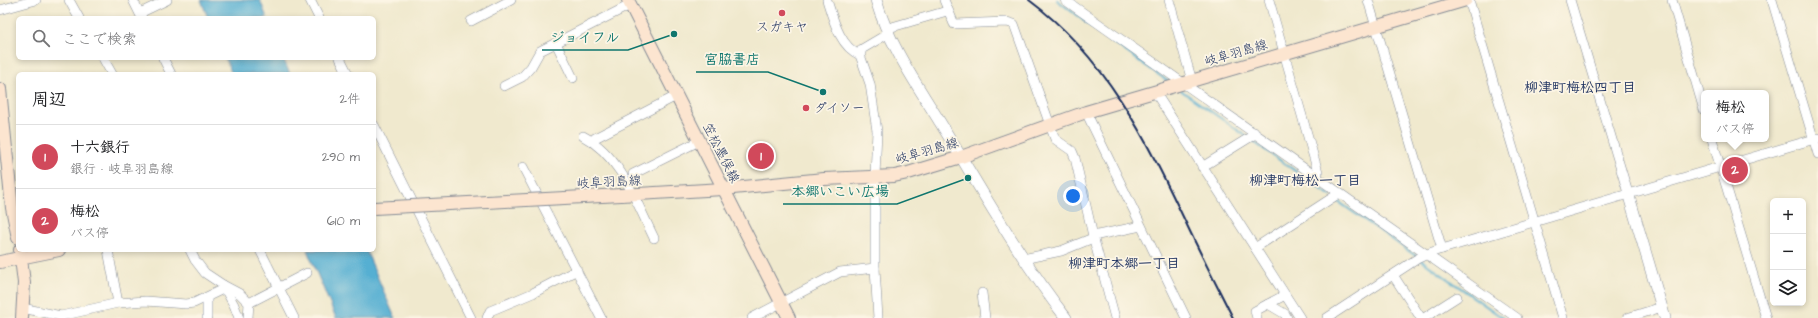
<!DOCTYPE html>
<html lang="ja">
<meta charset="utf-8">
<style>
body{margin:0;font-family:"Architects Daughter","Klee One",sans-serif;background:#f2f2f2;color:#202124}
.controls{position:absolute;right:12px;bottom:12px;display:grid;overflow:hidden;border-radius:6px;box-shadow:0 2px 6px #0003}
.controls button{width:36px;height:36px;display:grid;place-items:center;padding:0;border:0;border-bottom:1px solid #e0e0e0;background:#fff;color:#202124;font:20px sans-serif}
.you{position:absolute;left:1073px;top:196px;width:14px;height:14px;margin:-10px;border:3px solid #fff;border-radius:50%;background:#1a73e8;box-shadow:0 0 0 6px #1a73e833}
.badge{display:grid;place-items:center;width:26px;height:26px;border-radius:50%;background:#d1495b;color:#fff;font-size:13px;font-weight:700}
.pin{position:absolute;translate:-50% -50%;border:2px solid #fff;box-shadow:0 1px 4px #0006}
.popup{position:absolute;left:1701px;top:90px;width:68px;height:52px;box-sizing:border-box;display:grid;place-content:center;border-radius:6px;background:#fff;filter:drop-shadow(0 1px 3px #0005);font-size:13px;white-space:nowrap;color:#757577}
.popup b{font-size:15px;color:#202124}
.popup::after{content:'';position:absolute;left:50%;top:100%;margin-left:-8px;border:8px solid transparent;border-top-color:#fff}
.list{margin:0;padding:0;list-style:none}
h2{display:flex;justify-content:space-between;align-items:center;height:52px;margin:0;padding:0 16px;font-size:17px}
h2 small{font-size:13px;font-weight:400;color:#757577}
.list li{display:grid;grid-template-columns:26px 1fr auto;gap:12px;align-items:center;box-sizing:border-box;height:64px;padding:0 16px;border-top:1px solid #e0e0e0}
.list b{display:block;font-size:15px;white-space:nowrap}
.list p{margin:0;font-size:13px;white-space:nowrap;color:#757577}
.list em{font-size:13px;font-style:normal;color:#757577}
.icon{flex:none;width:22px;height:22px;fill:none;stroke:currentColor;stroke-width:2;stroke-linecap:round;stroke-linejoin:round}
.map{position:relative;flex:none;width:1818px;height:318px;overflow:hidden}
.search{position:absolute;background:#fff;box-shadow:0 2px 6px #0003;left:16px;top:16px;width:360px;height:44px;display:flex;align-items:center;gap:10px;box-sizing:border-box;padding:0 14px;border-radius:6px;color:#757577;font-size:15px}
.panel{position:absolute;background:#fff;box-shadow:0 2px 6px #0003;left:16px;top:72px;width:360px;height:180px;border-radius:6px}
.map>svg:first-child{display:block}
.water{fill:#54afd2;stroke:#386f98}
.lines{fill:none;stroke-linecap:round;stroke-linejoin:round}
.stream{stroke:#54afd2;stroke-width:2}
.minor-casing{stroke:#868c96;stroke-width:10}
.tertiary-casing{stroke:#868c96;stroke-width:12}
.secondary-casing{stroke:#868c96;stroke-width:14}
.minor{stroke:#fff;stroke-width:9}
.tertiary{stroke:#fff;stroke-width:11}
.secondary{stroke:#fce5d0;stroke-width:12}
.rail{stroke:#1b2f5e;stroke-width:2}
.secondary-bridge-casing{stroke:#868c96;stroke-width:14;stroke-linecap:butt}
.secondary-bridge{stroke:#fce5d0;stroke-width:12}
.poi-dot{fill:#d1495b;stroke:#fcf5e5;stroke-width:1.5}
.labels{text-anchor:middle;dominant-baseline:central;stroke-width:3.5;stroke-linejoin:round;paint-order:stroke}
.poi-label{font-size:13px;fill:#1b2f5e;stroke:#fcf5e5}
.street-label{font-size:13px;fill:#1b2f5e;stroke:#fcf5e5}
.neighbourhood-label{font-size:14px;font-weight:bold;fill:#1b2f5e;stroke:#fcf5e5}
.leader{fill:none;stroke:#0f766e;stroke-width:1.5}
.callout-dot{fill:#0f766e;stroke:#fcf5e5;stroke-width:1.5}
.callout-label{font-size:14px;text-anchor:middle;font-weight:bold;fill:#0f766e;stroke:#fcf5e5;stroke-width:3.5;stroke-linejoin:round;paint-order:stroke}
</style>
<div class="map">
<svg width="1818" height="318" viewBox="0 0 1818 318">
<rect width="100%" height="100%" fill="#fcf5e5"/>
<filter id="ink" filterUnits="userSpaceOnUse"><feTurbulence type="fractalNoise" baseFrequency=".025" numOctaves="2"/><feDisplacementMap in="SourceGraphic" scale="8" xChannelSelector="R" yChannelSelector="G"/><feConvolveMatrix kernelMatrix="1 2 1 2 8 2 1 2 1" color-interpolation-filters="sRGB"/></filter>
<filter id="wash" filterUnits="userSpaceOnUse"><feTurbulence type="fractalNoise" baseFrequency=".012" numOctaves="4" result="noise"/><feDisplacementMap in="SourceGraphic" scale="16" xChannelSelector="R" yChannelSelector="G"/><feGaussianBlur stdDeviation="0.9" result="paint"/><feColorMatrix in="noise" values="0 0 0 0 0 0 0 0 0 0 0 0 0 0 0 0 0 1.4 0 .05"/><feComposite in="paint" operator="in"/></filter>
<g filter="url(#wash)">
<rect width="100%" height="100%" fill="#f0e9ce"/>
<g class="water">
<path d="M201 0H260L267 18H208Z"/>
<path d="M225 58H283L290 74H232Z"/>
<path d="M307 250H366L395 318H336Z"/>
</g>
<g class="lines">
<g class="stream">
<path d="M1057 0 1101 34 1169 82"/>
<path d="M1179 89 1246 136"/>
<path d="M1251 140 1331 196"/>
<path d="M1336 200 1416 256"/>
<path d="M1421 260 1503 318"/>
</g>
</g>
</g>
<g filter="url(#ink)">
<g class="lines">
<g class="minor-casing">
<g id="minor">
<path d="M69 0 79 18"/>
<path d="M133 0 142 18"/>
<path d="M310 0 319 18"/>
<path d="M827 0C833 19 840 47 860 55"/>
<path d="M944 0 954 24 1007 22 1014 24 1055 139 1072 151 1075 158 1093 236 1115 318"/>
<path d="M1065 0 1517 318"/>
<path d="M1169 0 1192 81"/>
<path d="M1269 0 1318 172 1317 178"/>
<path d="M1368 0 1442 249"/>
<path d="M1469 0 1563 318"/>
<path d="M1570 0 1628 193"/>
<path d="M1672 0 1704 110"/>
<path d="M1772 0 1818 154"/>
<path d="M0 10 36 0"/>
<path d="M140 13 167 0"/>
<path d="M471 21 511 0"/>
<path d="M556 43 573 78"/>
<path d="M103 58 112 74"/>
<path d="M163 58 171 74"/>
<path d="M340 58 348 74"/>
<path d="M504 86 522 77 531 67 540 51 630 5"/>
<path d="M1155 92 1300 318"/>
<path d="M1086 112 1186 318"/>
<path d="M374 125 471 318"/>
<path d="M583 136C621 156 636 202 654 238"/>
<path d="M1712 139 1766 318"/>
<path d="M593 141 595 138 676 96"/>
<path d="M523 167 601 318"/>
<path d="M1202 167 1252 136 1254 132"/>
<path d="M633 174 699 141"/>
<path d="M1093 236 1141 226"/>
<path d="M1255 248 1335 196 1338 192"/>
<path d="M108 250 118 303"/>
<path d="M190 250 195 260 205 273 223 285 234 305 239 318"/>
<path d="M260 250 294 318"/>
<path d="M1023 259 1061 251 1093 238"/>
<path d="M1393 275 1421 318"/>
<path d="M223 285 240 294 249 303 248 318"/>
<path d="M982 293 985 318"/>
<path d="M249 303 307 273"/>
<path d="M1268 304 1285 314 1287 318"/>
<path d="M22 308 61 316 118 303 146 301 186 304 194 303 221 290H226"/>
<path d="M207 318V298"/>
<path d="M487 318 490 311 533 293 577 270"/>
<path d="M752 318 840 272 875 268"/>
<path d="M878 318 875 268V176L877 131 870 84 860 55 862 49 884 36 892 27 947 11"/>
<path d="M1257 318 1255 311 1285 295"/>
<path d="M1327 318 1417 259 1432 252 1818 138"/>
<path d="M1424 318 1457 297"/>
<path d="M1627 318 1662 307"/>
</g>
</g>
<g class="tertiary-casing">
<g id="tertiary">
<path d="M876 0C890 49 923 93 949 137 986 198 1022 261 1066 318"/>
<path d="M1628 193 1665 318"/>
</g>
</g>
<g class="secondary-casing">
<g id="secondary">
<path d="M628 0 789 318"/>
<path d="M0 89 12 208 18 238"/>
<path d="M621 195 723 189 824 179 894 176 908 173 961 157 1086 112 1466 0"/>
<path d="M20 250 24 283 22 318"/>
<path d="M0 262 59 250"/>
</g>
</g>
<use href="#minor" class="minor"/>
<use href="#tertiary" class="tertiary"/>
<use href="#secondary" class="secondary"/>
<path class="rail" d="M1029 0C1106 57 1146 139 1186 223 1201 255 1217 286 1233 318"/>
<g class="secondary-bridge-casing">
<path id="secondary-bridge" d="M374 208 621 195"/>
</g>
<use href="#secondary-bridge" class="secondary-bridge"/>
</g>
</g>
<g class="poi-dot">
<circle cx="782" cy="13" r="4"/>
<circle cx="806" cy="108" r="4"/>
</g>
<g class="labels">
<g class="poi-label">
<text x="782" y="27">スガキヤ</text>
<text x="814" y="108" text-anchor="start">ダイソー</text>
</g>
<g class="street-label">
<text transform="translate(1236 53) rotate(-16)">岐阜羽島線</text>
<text transform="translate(927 151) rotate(-16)">岐阜羽島線</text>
<text transform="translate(721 153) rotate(63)">笠松墨俣線</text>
<text transform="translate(609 182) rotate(-3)">岐阜羽島線</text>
</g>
<g class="neighbourhood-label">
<text x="1580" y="88">柳津町梅松四丁目</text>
<text x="1305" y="181">柳津町梅松一丁目</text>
<text x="1124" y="264">柳津町本郷一丁目</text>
</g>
</g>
<path class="leader" d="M674 34L628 50H542M823 92L768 72H696M968 178L897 204H783"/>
<g class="callout-dot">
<circle cx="674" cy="34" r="4"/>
<circle cx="823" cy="92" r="4"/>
<circle cx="968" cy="178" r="4"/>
</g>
<g class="callout-label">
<text x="585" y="42">ジョイフル</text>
<text x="732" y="64">宮脇書店</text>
<text x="840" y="196">本郷いこい広場</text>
</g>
</svg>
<div class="controls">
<button>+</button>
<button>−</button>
<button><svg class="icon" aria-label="layers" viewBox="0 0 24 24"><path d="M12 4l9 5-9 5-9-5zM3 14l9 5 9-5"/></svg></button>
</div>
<div class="you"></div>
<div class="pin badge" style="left:761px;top:156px">1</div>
<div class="pin badge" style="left:1735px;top:170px">2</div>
<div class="popup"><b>梅松</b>バス停</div>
<div class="search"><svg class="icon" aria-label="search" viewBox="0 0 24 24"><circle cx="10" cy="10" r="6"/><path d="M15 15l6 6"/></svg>ここで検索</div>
<section class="panel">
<h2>周辺<small>2件</small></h2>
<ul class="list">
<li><span class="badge">1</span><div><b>十六銀行</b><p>銀行 · 岐阜羽島線</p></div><em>290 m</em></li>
<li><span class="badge">2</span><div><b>梅松</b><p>バス停</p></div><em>610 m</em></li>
</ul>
</section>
</div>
